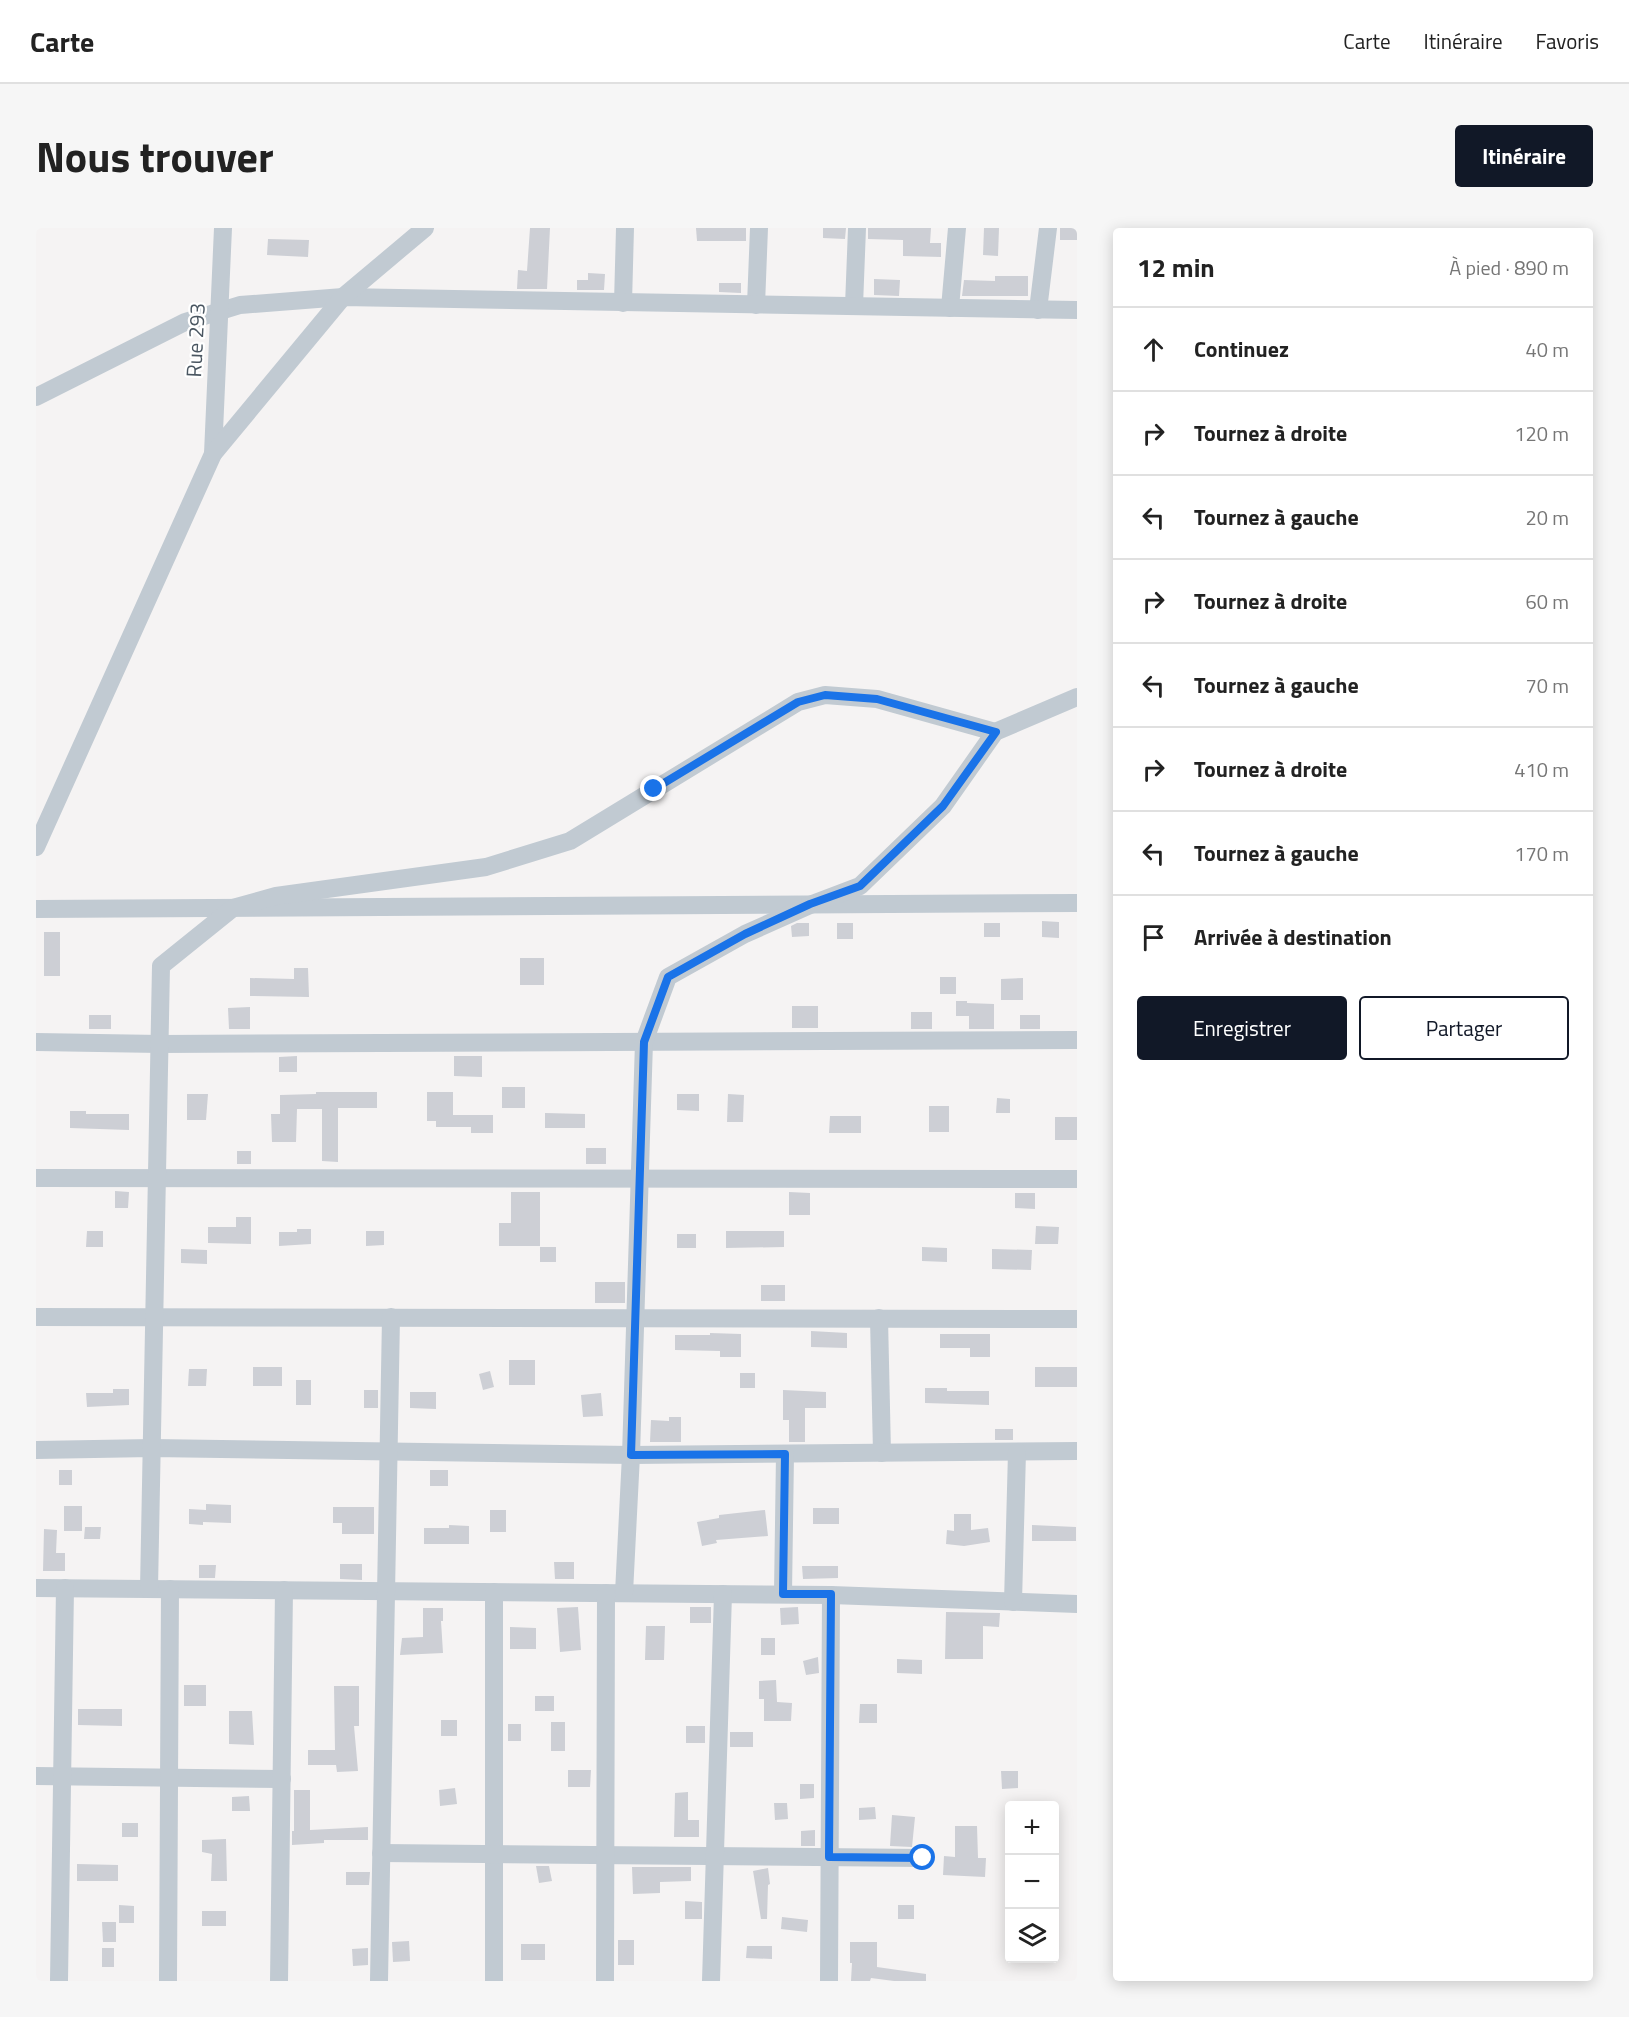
<!DOCTYPE html>
<html lang="fr">
<meta charset="utf-8">
<style>
body{margin:0;font-family:"Titillium Web",sans-serif;background:#f6f6f6;color:#222}
.controls{position:absolute;right:18px;bottom:18px;display:grid;overflow:hidden;border-radius:6px;box-shadow:0 3px 15px #0003}
.controls button{width:54px;height:54px;display:grid;place-items:center;padding:0;border:0;border-bottom:2px solid #e0e0e0;background:#fff;color:#222;font:30px sans-serif}
.stop{position:absolute;width:18px;height:18px;margin:-14px;border:4px solid #1a73e8;border-radius:50%;background:#fff}
.stop.end{background:#1a73e8;border-color:#fff;box-shadow:0 2px 6px #0008}
.list{margin:0;padding:0;list-style:none}
h2{display:flex;justify-content:space-between;align-items:center;height:78px;margin:0;padding:0 24px;font-size:26px}
h2 small{font-size:20px;font-weight:400;color:#767676}
.list li{display:grid;grid-template-columns:39px 1fr auto;gap:18px;align-items:center;box-sizing:border-box;height:84px;padding:0 24px;border-top:2px solid #e0e0e0}
.list b{display:block;font-size:22px;white-space:nowrap}
.list em{font-size:20px;font-style:normal;color:#767676}
.actions{display:flex;gap:12px;padding:18px 24px}
.actions a{flex:1;padding:14px 0;border:2px solid #111827;border-radius:6px;text-align:center;font-size:21px;color:#111827}
.actions .main{background:#111827;color:#fff}
.icon{flex:none;width:33px;height:33px;fill:none;stroke:currentColor;stroke-width:2;stroke-linecap:round;stroke-linejoin:round}
.map{position:relative;flex:none;width:1041px;height:1753px;overflow:hidden;border-radius:6px}
header{display:flex;align-items:center;gap:36px;box-sizing:border-box;height:84px;padding:0 30px;background:#fff;border-bottom:2px solid #e0e0e0}
header strong{font-size:28px}
nav{display:flex;gap:33px;margin-inline-start:auto;font-size:21px}
.intro{display:flex;align-items:center;justify-content:space-between;box-sizing:border-box;height:144px;padding:0 36px}
h1{margin:0;font-size:42px}
.button{padding:15px 27px;border-radius:6px;background:#111827;color:#fff;font-size:21px;font-weight:700}
main{display:flex;gap:36px;padding:0 36px}
aside{flex:1;background:#fff;border-radius:6px;box-shadow:0 3px 15px #0003}
.map>svg:first-child{display:block}
.building{fill:#cdcfd5}
.lines{fill:none;stroke-linecap:round;stroke-linejoin:round}
.street{stroke:#c1cad2;stroke-width:18}
.route{stroke:#1a73e8;stroke-width:8}
.labels{text-anchor:middle;dominant-baseline:central;stroke-width:4.5;stroke-linejoin:round;paint-order:stroke}
.street-label{font-size:21px;fill:#4a5661;stroke:#fff}
</style>
<header>
<strong>Carte</strong>
<nav><a>Carte</a><a>Itinéraire</a><a>Favoris</a></nav>
</header>
<div class="intro"><h1>Nous trouver</h1><a class="button">Itinéraire</a></div>
<main>
<div class="map">
<svg width="1041" height="1753" viewBox="0 0 1041 1753">
<rect width="100%" height="100%" fill="#f5f3f3"/>
<g class="building">
<path d="M494 0H514L511 61H481L482 42 491 43Z"/>
<path d="M660 0H710V13H661Z"/>
<path d="M787 0H810L809 11 787 10Z"/>
<path d="M832 0H895L894 15H905V29L867 28V12L832 11Z"/>
<path d="M948 0H963L962 28 947 27Z"/>
<rect x="1024" y="0" width="17" height="12"/>
<path d="M232 11 273 12 272 29 231 27Z"/>
<path d="M552 45 569 46 568 62H541V52H552Z"/>
<path d="M959 48H992V68H926L928 52 959 53Z"/>
<path d="M838 51 864 52 863 68 838 67Z"/>
<path d="M683 55H705V65L683 64Z"/>
<path d="M1006 693 1023 694V710L1006 709Z"/>
<path d="M761 695H773V708L756 709 755 698Z"/>
<rect x="801" y="695" width="16" height="16"/>
<rect x="948" y="695" width="16" height="14"/>
<rect x="8" y="704" width="16" height="44"/>
<rect x="484" y="730" width="24" height="27"/>
<path d="M258 740H272L273 769 214 768V750L258 751Z"/>
<rect x="904" y="749" width="16" height="17"/>
<path d="M987 750V772H965V751Z"/>
<path d="M920 773H931V775L958 776V801H933V788H920Z"/>
<rect x="756" y="778" width="26" height="22"/>
<path d="M214 779V801H193L192 780Z"/>
<rect x="875" y="784" width="21" height="17"/>
<rect x="53" y="787" width="22" height="14"/>
<rect x="984" y="787" width="20" height="14"/>
<path d="M261 828V844H243V829Z"/>
<path d="M418 828H446V849L418 848Z"/>
<rect x="466" y="859" width="23" height="21"/>
<path d="M280 864H341V880H302V934L286 933V881H261L260 914H236L235 886H244V867L280 866Z"/>
<path d="M391 864H417V887H457V905H435V899H400V893H391Z"/>
<path d="M151 866H172L170 892H151Z"/>
<path d="M641 866H663V883L641 882Z"/>
<path d="M692 866 708 867 707 894H691Z"/>
<path d="M961 870 974 871V885H960Z"/>
<rect x="893" y="878" width="20" height="26"/>
<path d="M34 883H50V886H93V902L34 900Z"/>
<path d="M509 885 549 886V900H509Z"/>
<path d="M794 888H825V905H793Z"/>
<rect x="1019" y="889" width="22" height="23"/>
<rect x="550" y="920" width="20" height="16"/>
<rect x="201" y="923" width="14" height="13"/>
<path d="M79 963 93 964 92 980H79Z"/>
<path d="M475 964H504V1018H463V995H475Z"/>
<path d="M753 964 774 965V987H753Z"/>
<path d="M979 965H999V981L979 980Z"/>
<path d="M200 989H215V1016L172 1015V999H200Z"/>
<path d="M1000 998 1023 999 1022 1016H999Z"/>
<path d="M261 1001H275V1016L243 1018V1004H261Z"/>
<path d="M51 1003H67V1019H50Z"/>
<path d="M330 1003H348V1017L330 1018Z"/>
<path d="M690 1003H748V1019L690 1020Z"/>
<rect x="641" y="1006" width="19" height="14"/>
<rect x="504" y="1019" width="16" height="15"/>
<path d="M886 1019 911 1020V1034L886 1033Z"/>
<path d="M145 1021 171 1022V1036L145 1035Z"/>
<path d="M956 1021 996 1022 995 1042 956 1041Z"/>
<rect x="559" y="1054" width="30" height="21"/>
<rect x="725" y="1057" width="24" height="16"/>
<path d="M775 1103 811 1105V1120L775 1119Z"/>
<path d="M674 1105 705 1106V1129H684V1123L639 1122V1107H674Z"/>
<path d="M904 1106H954V1129H934V1120H904Z"/>
<rect x="473" y="1132" width="26" height="25"/>
<rect x="217" y="1139" width="29" height="19"/>
<rect x="999" y="1139" width="42" height="20"/>
<path d="M153 1141H171L170 1158H152Z"/>
<path d="M454 1143 458 1159 447 1162 443 1146Z"/>
<rect x="704" y="1145" width="15" height="15"/>
<rect x="260" y="1152" width="15" height="25"/>
<path d="M889 1160H911V1163H953V1177L889 1175Z"/>
<path d="M77 1161H93V1177L51 1179 50 1165H77Z"/>
<rect x="328" y="1162" width="14" height="18"/>
<path d="M747 1162 790 1164V1180H769V1214H753V1192H747Z"/>
<path d="M374 1164H400V1181L374 1180Z"/>
<path d="M565 1165 567 1188 547 1189 545 1167Z"/>
<path d="M633 1189H645V1214H614L615 1192 633 1193Z"/>
<rect x="959" y="1201" width="18" height="11"/>
<rect x="23" y="1242" width="13" height="15"/>
<rect x="394" y="1242" width="18" height="16"/>
<path d="M170 1276 195 1277V1295L167 1294V1297L153 1296V1281L170 1282Z"/>
<rect x="28" y="1278" width="18" height="25"/>
<path d="M297 1279H338V1306H306V1295H297Z"/>
<rect x="777" y="1280" width="26" height="16"/>
<rect x="454" y="1282" width="16" height="22"/>
<path d="M729 1282 732 1308 680 1312 681 1315 666 1318 661 1294 683 1290V1287Z"/>
<path d="M918 1286H935V1302L952 1300 954 1314 928 1318 910 1316 911 1302 918 1303Z"/>
<path d="M413 1297 433 1298V1316H388V1300H413Z"/>
<path d="M996 1297 1040 1299V1313H996Z"/>
<path d="M49 1299H65L64 1311H48Z"/>
<path d="M8 1301 21 1302 20 1325H29V1343H7Z"/>
<path d="M518 1334H538V1351H519Z"/>
<path d="M304 1336H326V1352L304 1351Z"/>
<path d="M163 1337H180L179 1350H163Z"/>
<path d="M766 1338H802V1350L767 1351Z"/>
<path d="M542 1379 545 1422 524 1424 521 1380Z"/>
<rect x="654" y="1379" width="21" height="16"/>
<path d="M762 1379 763 1396 745 1397 744 1380Z"/>
<path d="M387 1380H407V1393H405L407 1425 364 1427 366 1410 387 1409Z"/>
<path d="M910 1384 964 1385 963 1399 947 1398V1431H909Z"/>
<path d="M610 1398H629L628 1432H609Z"/>
<path d="M474 1399 500 1400V1421H474Z"/>
<rect x="725" y="1410" width="14" height="17"/>
<path d="M782 1429 783 1445 770 1447 767 1433Z"/>
<path d="M861 1431 886 1432V1446L861 1445Z"/>
<path d="M740 1452 741 1474 756 1475 755 1493H728V1471H723V1453Z"/>
<rect x="148" y="1457" width="22" height="21"/>
<path d="M298 1458H323V1498H318L322 1543 301 1544 300 1537H272V1522H299Z"/>
<rect x="499" y="1468" width="19" height="15"/>
<path d="M824 1476H841V1495H823Z"/>
<path d="M42 1481H86V1498L42 1497Z"/>
<path d="M193 1483H216L218 1517 193 1516Z"/>
<rect x="405" y="1492" width="16" height="16"/>
<rect x="515" y="1494" width="14" height="29"/>
<rect x="472" y="1496" width="13" height="17"/>
<rect x="650" y="1498" width="19" height="17"/>
<rect x="694" y="1504" width="23" height="15"/>
<path d="M532 1542H555L554 1559H532Z"/>
<path d="M965 1543H982V1560L966 1561Z"/>
<path d="M764 1556H778V1570L764 1571Z"/>
<path d="M419 1560 421 1576 404 1578 403 1562Z"/>
<path d="M258 1562H274V1602L332 1599V1612H288V1615L256 1617V1603H258Z"/>
<path d="M652 1564V1592H663V1609H638L639 1565Z"/>
<path d="M213 1568 214 1583H196V1569Z"/>
<path d="M738 1575H751L752 1591 739 1592Z"/>
<path d="M839 1579 840 1591 823 1592V1580Z"/>
<path d="M856 1587 879 1589 876 1619 854 1618Z"/>
<rect x="86" y="1595" width="16" height="14"/>
<path d="M919 1598H941L942 1630H950L949 1649 907 1647 908 1628 919 1629Z"/>
<path d="M779 1602V1618H765V1603Z"/>
<path d="M190 1611 191 1653H175L176 1626 166 1624V1612Z"/>
<path d="M41 1636 82 1637V1653H41Z"/>
<path d="M500 1638H513L516 1653 503 1655Z"/>
<path d="M596 1639H655V1653L624 1654V1665L597 1666Z"/>
<path d="M732 1640 734 1656 732 1657 731 1691H725L717 1643Z"/>
<path d="M310 1644H334L333 1657H310Z"/>
<path d="M649 1673 666 1674V1691H649Z"/>
<path d="M83 1677 98 1678V1695H83Z"/>
<rect x="862" y="1677" width="16" height="14"/>
<rect x="166" y="1683" width="24" height="15"/>
<path d="M746 1689 772 1692 771 1704 745 1701Z"/>
<path d="M66 1694H80V1714H67Z"/>
<rect x="582" y="1712" width="16" height="25"/>
<path d="M373 1713 374 1733 357 1734 356 1714Z"/>
<path d="M814 1714H841V1739L890 1746V1753H858L835 1750 834 1753H815L816 1735H814Z"/>
<rect x="485" y="1716" width="24" height="16"/>
<path d="M711 1718H736V1731L710 1730Z"/>
<rect x="66" y="1720" width="12" height="19"/>
<path d="M332 1720V1737L317 1738 316 1721Z"/>
</g>
<g class="lines">
<g class="street">
<path d="M587 75 589 0"/>
<path d="M720 77 723 0"/>
<path d="M818 78 821 0"/>
<path d="M914 80 921 0"/>
<path d="M1002 82 1012 0"/>
<path d="M0 169 149 94 204 77 307 69 1041 82"/>
<path d="M177 226 187 0"/>
<path d="M0 619 177 226 307 69 389 0"/>
<path d="M0 681 1041 675"/>
<path d="M0 814 124 816 1041 812"/>
<path d="M0 950 1041 951"/>
<path d="M0 1089 1041 1091"/>
<path d="M843 1090 846 1225"/>
<path d="M0 1222 116 1220 595 1227 1041 1223"/>
<path d="M0 1360 795 1367 1041 1376"/>
<path d="M113 1361 125 738 197 680 240 668 450 639 534 613 762 474 789 467 841 471 959 504"/>
<path d="M458 1364V1753"/>
<path d="M588 1365 595 1227 608 814 632 749 709 706 774 677 824 658 907 578 959 504 1041 469"/>
<path d="M747 1366 749 1226"/>
<path d="M977 1374 981 1224"/>
<path d="M0 1548 246 1551"/>
<path d="M345 1625 887 1630"/>
<path d="M23 1753 29 1360"/>
<path d="M132 1753 134 1361"/>
<path d="M243 1753 248 1362"/>
<path d="M343 1753 355 1089"/>
<path d="M569 1753 570 1365"/>
<path d="M675 1753 687 1366"/>
<path d="M793 1753 795 1367"/>
</g>
</g>
<g class="lines">
<path class="route" d="M618 561 762 474 789 467 841 471 960 504 907 578 824 658 774 676 709 706 632 749 608 814 595 1227 749 1226 747 1366H795L793 1629 887 1630"/>
</g>
<g class="labels">
<g class="street-label">
<text transform="translate(159 112) rotate(-87)">Rue 293</text>
</g>
</g>
</svg>
<div class="controls">
<button>+</button>
<button>−</button>
<button><svg class="icon" aria-label="layers" viewBox="0 0 24 24"><path d="M12 4l9 5-9 5-9-5zM3 14l9 5 9-5"/></svg></button>
</div>
<div class="stop" style="left:887px;top:1630px"></div>
<div class="stop end" style="left:618px;top:561px"></div>
</div>
<aside>
<h2>12 min<small>À pied · 890 m</small></h2>
<ul class="list">
<li><svg class="icon" aria-label="ahead" viewBox="0 0 24 24"><path d="M12 20V5M6 11l6-6 6 6"/></svg><div><b>Continuez</b></div><em>40 m</em></li>
<li><svg class="icon" aria-label="right" viewBox="0 0 24 24"><path d="M7 20v-9h11M14 6l5 5-5 5"/></svg><div><b>Tournez à droite</b></div><em>120 m</em></li>
<li><svg class="icon" aria-label="left" viewBox="0 0 24 24"><path d="M17 20v-9H6M10 6l-5 5 5 5"/></svg><div><b>Tournez à gauche</b></div><em>20 m</em></li>
<li><svg class="icon" aria-label="right" viewBox="0 0 24 24"><path d="M7 20v-9h11M14 6l5 5-5 5"/></svg><div><b>Tournez à droite</b></div><em>60 m</em></li>
<li><svg class="icon" aria-label="left" viewBox="0 0 24 24"><path d="M17 20v-9H6M10 6l-5 5 5 5"/></svg><div><b>Tournez à gauche</b></div><em>70 m</em></li>
<li><svg class="icon" aria-label="right" viewBox="0 0 24 24"><path d="M7 20v-9h11M14 6l5 5-5 5"/></svg><div><b>Tournez à droite</b></div><em>410 m</em></li>
<li><svg class="icon" aria-label="left" viewBox="0 0 24 24"><path d="M17 20v-9H6M10 6l-5 5 5 5"/></svg><div><b>Tournez à gauche</b></div><em>170 m</em></li>
<li><svg class="icon" aria-label="arrive" viewBox="0 0 24 24"><path d="M6 21V4h12l-3 4 3 4H6"/></svg><div><b>Arrivée à destination</b></div></li>
</ul>
<div class="actions"><a class="main">Enregistrer</a><a>Partager</a></div>
</aside>
</main>
